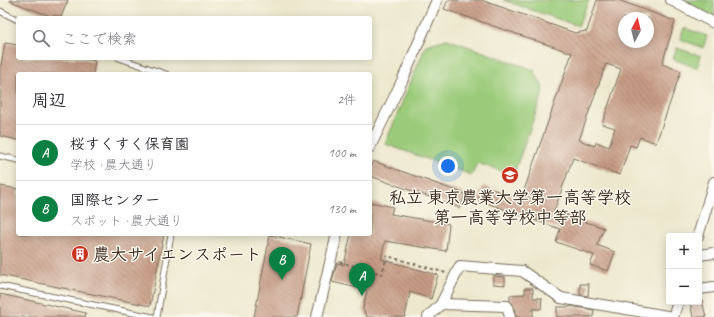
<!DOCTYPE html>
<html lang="ja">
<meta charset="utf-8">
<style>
body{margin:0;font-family:Caveat,"Klee One",sans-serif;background:#f7f7f7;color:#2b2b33}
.controls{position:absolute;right:12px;bottom:12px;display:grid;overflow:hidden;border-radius:4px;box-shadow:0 2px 10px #0003}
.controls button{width:36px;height:36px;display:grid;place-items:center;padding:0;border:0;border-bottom:1px solid #e1e1e2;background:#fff;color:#2b2b33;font:20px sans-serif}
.compass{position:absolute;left:618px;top:12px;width:36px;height:36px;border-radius:50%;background:#fff;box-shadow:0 2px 10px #0003;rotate:7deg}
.you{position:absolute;left:448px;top:166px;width:14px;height:14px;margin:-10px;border:3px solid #fff;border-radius:50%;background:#1a73e8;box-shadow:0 0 0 6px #1a73e833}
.badge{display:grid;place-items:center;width:26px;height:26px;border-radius:50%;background:#0b8043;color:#fff;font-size:13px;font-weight:700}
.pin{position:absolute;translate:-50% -33px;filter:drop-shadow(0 1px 2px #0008)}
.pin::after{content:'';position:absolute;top:21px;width:14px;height:12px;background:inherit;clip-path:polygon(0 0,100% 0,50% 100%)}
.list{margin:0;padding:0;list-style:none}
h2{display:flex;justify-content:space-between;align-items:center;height:52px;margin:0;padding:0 16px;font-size:17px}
h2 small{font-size:13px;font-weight:400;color:#7c7c81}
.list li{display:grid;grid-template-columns:26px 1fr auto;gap:12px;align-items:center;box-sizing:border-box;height:56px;padding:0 16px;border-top:1px solid #e1e1e2}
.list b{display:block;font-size:15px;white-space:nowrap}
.list p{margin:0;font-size:13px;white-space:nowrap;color:#7c7c81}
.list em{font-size:13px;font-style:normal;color:#7c7c81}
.icon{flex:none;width:22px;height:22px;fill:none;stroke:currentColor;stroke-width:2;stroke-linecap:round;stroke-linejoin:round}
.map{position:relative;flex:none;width:714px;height:317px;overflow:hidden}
.search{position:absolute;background:#fff;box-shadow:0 2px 10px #0003;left:16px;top:16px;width:356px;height:44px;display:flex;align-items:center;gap:10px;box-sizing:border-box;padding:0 14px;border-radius:4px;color:#7c7c81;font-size:15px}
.panel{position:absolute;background:#fff;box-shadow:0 2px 10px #0003;left:16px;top:72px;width:356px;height:164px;border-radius:4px}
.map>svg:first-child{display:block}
.park{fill:url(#park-crowns);stroke:#6b7a4c}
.garden{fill:#9bcb7a;stroke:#6b7a4c}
.building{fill:url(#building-back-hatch);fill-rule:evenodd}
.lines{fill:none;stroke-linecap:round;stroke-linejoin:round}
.lane-casing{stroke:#796c5b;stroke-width:7}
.street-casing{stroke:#796c5b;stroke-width:12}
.path{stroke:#796c5b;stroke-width:2;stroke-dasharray:3 3;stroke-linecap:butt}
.lane{stroke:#fff;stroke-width:5}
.street{stroke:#fff;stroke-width:10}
.labels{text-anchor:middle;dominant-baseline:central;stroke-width:3;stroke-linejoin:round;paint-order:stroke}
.poi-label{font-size:17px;font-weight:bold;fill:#3b2a1e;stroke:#fbf7ec}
</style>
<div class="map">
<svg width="714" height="317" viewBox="0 0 714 317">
<defs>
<pattern id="park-crowns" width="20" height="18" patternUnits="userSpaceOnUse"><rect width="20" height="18" fill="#9bcb7a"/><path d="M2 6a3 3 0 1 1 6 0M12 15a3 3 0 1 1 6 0" fill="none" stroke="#86ae69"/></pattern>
<pattern id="building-back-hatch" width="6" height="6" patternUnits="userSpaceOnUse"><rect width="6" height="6" fill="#c69b85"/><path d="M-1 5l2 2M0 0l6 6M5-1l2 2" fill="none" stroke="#a27f6c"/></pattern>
</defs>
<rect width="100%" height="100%" fill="#fbf7ec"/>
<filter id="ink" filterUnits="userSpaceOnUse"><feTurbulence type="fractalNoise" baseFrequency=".025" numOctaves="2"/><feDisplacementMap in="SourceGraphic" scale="8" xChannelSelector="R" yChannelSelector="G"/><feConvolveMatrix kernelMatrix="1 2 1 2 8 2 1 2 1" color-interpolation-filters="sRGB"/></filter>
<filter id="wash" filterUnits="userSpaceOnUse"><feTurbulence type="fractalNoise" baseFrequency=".012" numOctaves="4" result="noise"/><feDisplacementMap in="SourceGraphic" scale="16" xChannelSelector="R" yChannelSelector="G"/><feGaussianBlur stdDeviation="0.9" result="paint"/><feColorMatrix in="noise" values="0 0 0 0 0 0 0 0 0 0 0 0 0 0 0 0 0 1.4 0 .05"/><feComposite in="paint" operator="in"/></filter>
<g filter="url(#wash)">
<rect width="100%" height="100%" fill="#ede8cd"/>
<path class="park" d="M681 0H714V18Z"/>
<g class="garden">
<path d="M503 0H589L578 26Z"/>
<path d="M684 28 707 36 703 48 680 39Z"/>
<path d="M447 39 534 70 544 90 515 170 510 174 477 163 472 175 385 144 426 45Z"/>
<path d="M677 48 701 56 697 68 673 59Z"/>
</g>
<g id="blocks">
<g class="building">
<path d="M10 0H68L61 17 54 15 53 17 10 1Z"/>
<path d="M448 0H481L575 33 587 31 597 0H618L675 21 662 64 681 71 656 143 640 137 636 147 630 145 620 175 573 158 554 211 604 228 597 245 615 252 608 271 590 265 594 255 556 242 560 229 478 200 483 186 521 199 572 53 444 9ZM624 18H648V42H624ZM606 64 621 69 602 124 615 128 609 147 596 142 595 146 579 140Z"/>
<path d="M5 43 18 45V58H80L95 61 93 74H18V140L0 136V70Z"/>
<path d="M373 161 465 194 460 208 370 176V169Z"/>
<path d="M0 186 18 189V234H164L150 306 0 275Z"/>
<path d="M370 202 393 207 391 214 449 224 446 251 385 241 381 259 438 275 431 299 410 292 405 317H367L363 309 367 290 332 282 337 263 344 265 351 234H370Z"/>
<path d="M270 235 311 244 297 317H254Z"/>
<path d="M493 276 505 277V285L493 284Z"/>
<path d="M580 284H589L588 296 580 295Z"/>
<path d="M525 288H533V298H542L541 309H533V317H516L513 304 510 301V295L525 294Z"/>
<path d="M0 294 86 313 85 317H0Z"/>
<path d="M702 300 706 317H693L690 302H699V301Z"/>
<path d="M570 306 594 310 593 317H557V307H570Z"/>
</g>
</g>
</g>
<g filter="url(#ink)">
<use href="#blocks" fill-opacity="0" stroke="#796c5b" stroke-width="1"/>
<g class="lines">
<g class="lane-casing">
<g id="lane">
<path d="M0 11 18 20"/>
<path d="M119 58 166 74"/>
<path d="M0 156 18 160"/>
<path d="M0 286 153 317"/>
<path d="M157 317 171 234"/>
</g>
</g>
<g class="street-casing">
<g id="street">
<path d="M671 0 714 23"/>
<path d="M370 147 402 81 437 0"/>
<path d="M698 236 714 182"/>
<path d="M699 255 714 253"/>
<path d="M699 289 714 287"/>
<path d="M441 304 507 306 510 317"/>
<path d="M317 317 337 234"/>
<path d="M428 317 441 304 460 266 522 271 561 298 673 317 678 302"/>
</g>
</g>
<path class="path" d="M340 262 382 274 387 256 446 273"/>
<use href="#lane" class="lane"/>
<use href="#street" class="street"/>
</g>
</g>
<defs>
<g id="school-disc" transform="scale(0.9)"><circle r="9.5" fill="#c8321e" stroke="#fbf7ec"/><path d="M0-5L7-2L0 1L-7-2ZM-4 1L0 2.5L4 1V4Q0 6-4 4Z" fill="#fff"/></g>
<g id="building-disc" transform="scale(0.9)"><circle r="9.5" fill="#c8321e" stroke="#fbf7ec"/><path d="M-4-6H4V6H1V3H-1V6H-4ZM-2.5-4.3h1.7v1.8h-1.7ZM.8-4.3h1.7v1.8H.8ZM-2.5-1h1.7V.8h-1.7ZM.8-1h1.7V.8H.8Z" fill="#fff"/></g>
</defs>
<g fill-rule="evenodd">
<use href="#school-disc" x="510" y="175"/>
<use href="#building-disc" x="80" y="254"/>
</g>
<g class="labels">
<g class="poi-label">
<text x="510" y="197">私立 東京農業大学第一高等学校<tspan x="510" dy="20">第一高等学校中等部</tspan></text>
<text x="93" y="254" text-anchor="start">農大サイエンスポート</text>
</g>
</g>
</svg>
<div class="controls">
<button>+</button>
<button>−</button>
</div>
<svg class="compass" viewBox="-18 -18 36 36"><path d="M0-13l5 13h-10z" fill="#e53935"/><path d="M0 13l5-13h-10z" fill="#7c7c81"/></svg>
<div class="you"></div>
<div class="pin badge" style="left:362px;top:296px">A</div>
<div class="pin badge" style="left:282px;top:280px">B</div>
<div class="search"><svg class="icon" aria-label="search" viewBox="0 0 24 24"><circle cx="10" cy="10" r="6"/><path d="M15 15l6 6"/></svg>ここで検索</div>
<section class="panel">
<h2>周辺<small>2件</small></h2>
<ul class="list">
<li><span class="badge">A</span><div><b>桜すくすく保育園</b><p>学校 · 農大通り</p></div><em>100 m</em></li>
<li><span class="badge">B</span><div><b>国際センター</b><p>スポット · 農大通り</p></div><em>130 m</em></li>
</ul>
</section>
</div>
